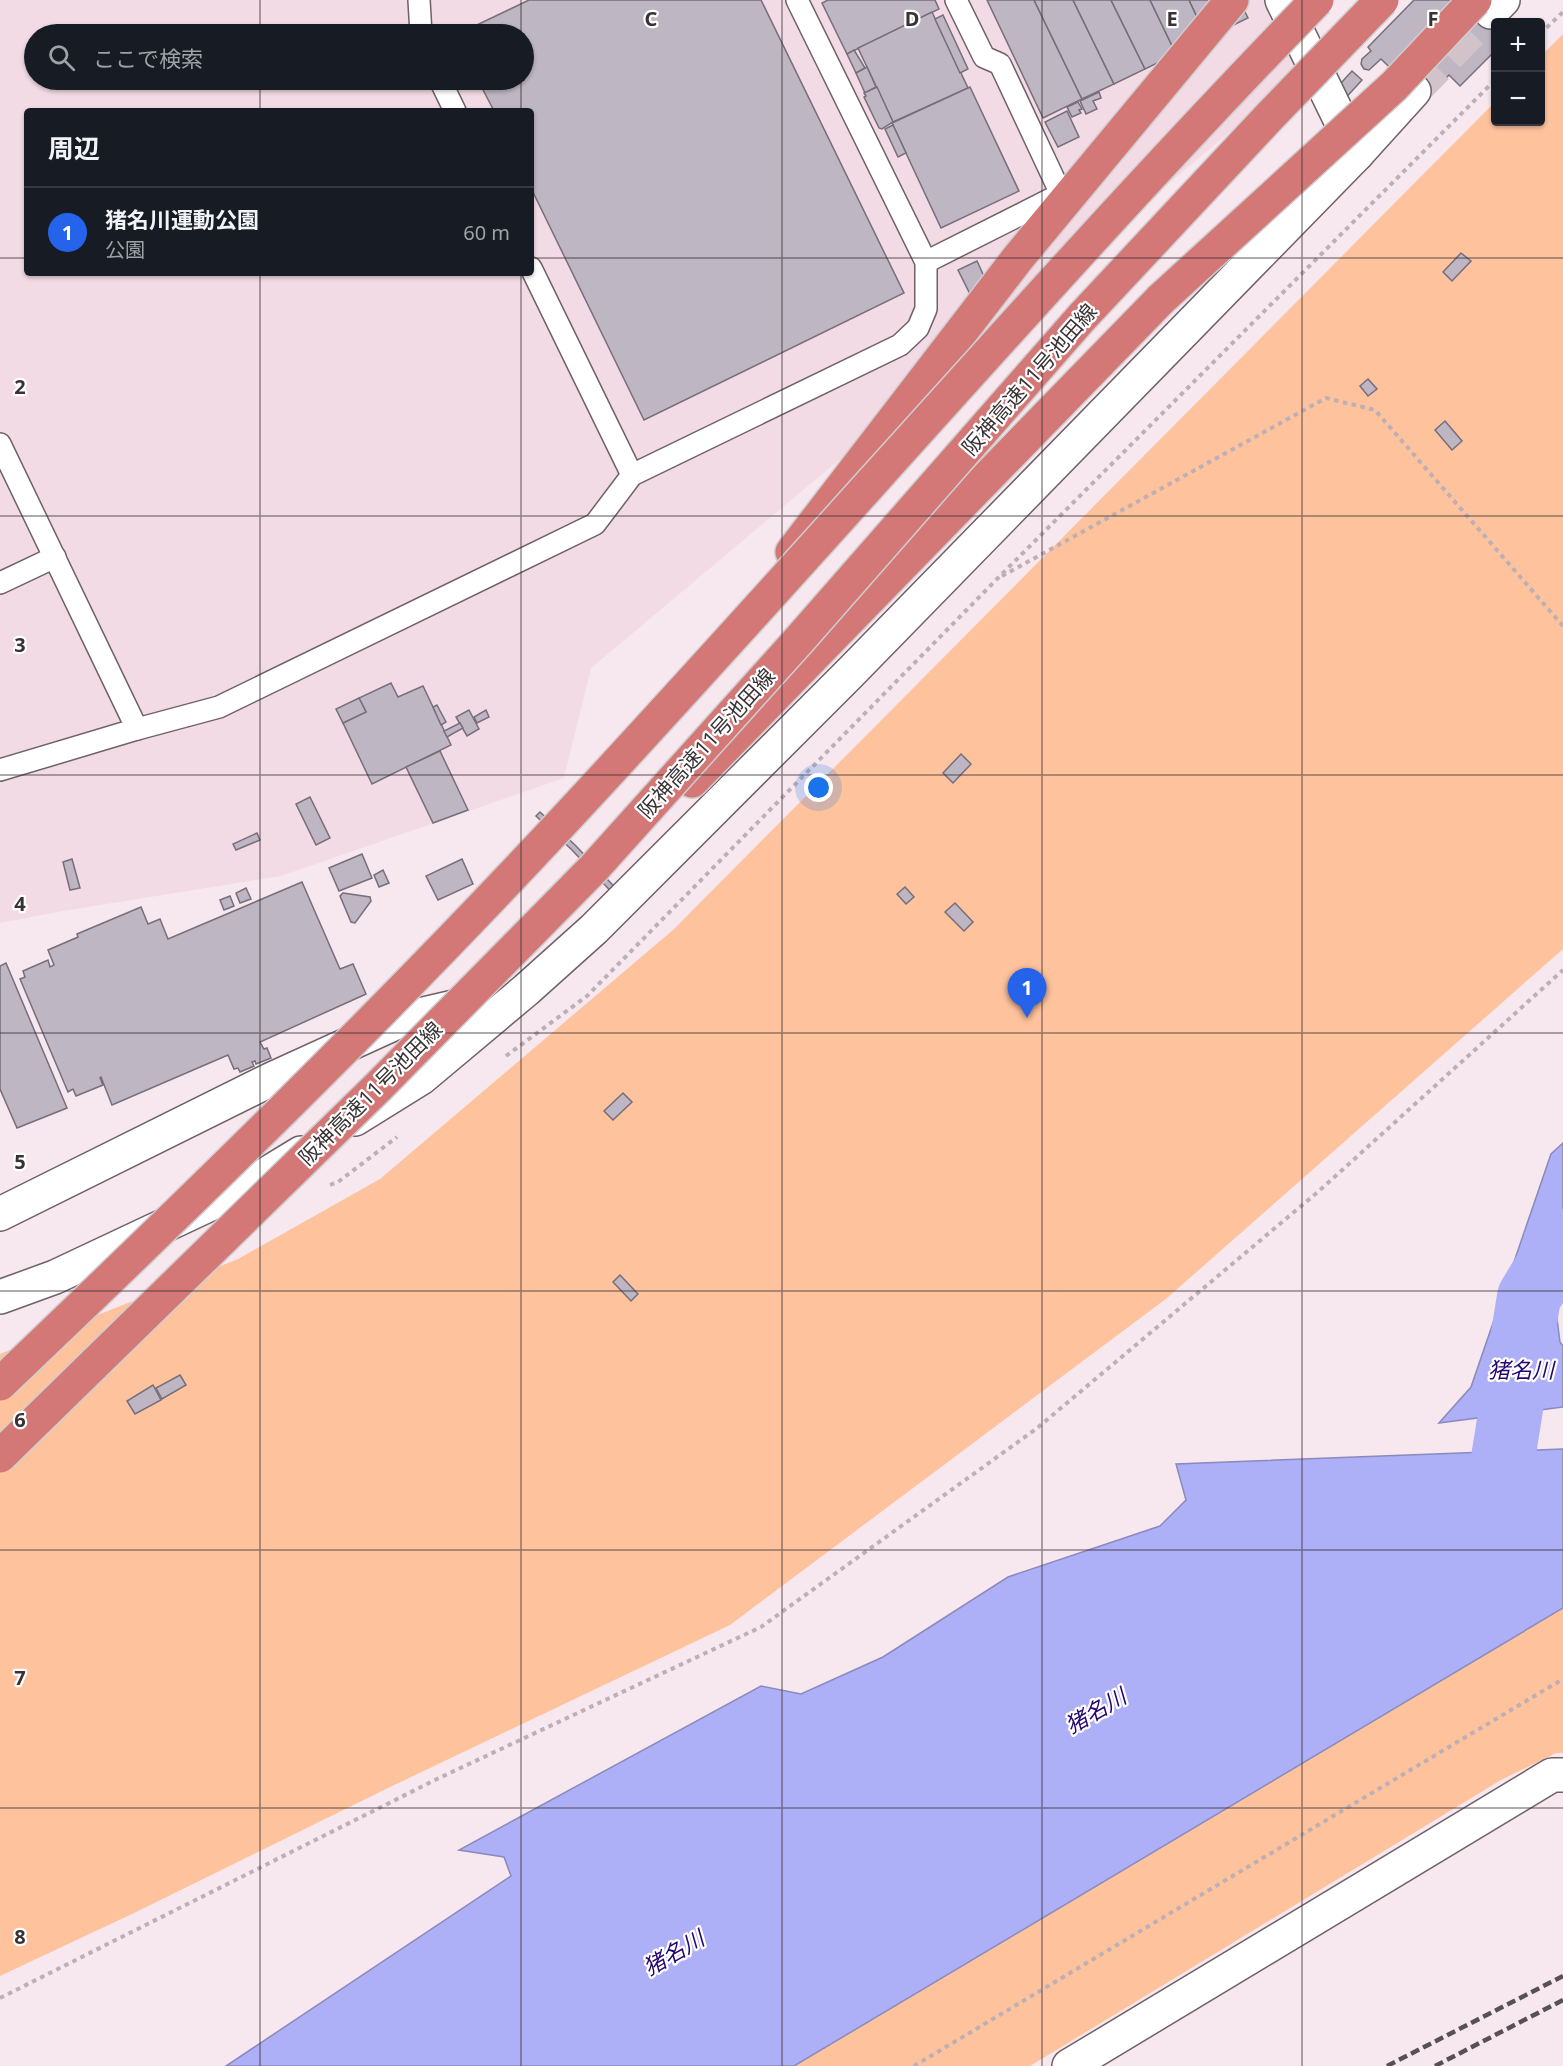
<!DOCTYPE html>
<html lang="ja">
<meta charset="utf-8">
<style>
body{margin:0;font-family:"Noto Sans","Noto Sans JP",sans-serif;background:#242831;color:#f1f3f6}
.controls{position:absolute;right:18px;top:18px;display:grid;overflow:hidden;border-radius:6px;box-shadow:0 2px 4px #0004}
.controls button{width:54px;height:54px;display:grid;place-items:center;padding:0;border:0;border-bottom:2px solid #363941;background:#171b24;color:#f1f3f6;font:30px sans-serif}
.you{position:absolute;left:819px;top:788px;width:21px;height:21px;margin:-15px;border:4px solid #fff;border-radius:50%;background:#1a73e8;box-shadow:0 0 0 9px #1a73e833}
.badge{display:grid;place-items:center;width:39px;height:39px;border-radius:50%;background:#2563eb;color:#fff;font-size:20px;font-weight:700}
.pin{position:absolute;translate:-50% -50px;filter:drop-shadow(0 2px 3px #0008)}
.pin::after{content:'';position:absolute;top:32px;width:21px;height:18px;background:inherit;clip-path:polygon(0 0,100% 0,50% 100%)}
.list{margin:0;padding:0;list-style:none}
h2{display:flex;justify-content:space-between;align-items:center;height:78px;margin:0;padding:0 24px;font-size:26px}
h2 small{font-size:20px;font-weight:400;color:#9ea1a6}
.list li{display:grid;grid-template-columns:39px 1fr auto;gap:18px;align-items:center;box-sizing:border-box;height:90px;padding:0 24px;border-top:2px solid #363941}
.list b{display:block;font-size:22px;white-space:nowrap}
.list p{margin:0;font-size:20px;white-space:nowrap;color:#9ea1a6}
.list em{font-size:20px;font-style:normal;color:#9ea1a6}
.icon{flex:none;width:33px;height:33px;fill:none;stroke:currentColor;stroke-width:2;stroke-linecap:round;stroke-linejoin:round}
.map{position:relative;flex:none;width:1563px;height:2066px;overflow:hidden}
.search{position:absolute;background:#171b24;box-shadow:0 2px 4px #0004;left:24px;top:24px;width:510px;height:66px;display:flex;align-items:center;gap:15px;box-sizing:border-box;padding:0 21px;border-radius:33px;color:#9ea1a6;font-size:22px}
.panel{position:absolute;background:#171b24;box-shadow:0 2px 4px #0004;left:24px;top:108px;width:510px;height:168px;border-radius:6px}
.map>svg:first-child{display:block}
.built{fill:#f3dbe6;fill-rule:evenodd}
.green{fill:#fec29d}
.water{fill:#adaff7;stroke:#8a8abc;stroke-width:1.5}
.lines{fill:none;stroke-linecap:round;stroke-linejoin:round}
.river{stroke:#adaff7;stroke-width:64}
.building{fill:#beb6c3;stroke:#766e7a;stroke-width:1.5}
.minor-tunnel{stroke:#d1c3c9;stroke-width:33;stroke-dasharray:33 16;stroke-linecap:butt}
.service-casing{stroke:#6f6168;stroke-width:24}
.minor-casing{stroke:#6f6168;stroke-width:36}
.tertiary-casing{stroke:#6f6168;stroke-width:36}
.motorway-casing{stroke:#cfcece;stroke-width:36}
.path{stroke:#bcafb5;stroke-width:4;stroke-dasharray:4.5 4.5;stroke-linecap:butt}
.service{stroke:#fff;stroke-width:21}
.minor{stroke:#fff;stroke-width:33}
.tertiary{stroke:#fff;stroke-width:33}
.motorway{stroke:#d47777;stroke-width:33}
.rail{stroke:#585153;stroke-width:4.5;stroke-dasharray:9 4.5;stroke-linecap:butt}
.motorway-bridge-casing{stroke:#cfcece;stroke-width:36;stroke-linecap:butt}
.motorway-bridge{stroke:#d47777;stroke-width:33}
.grid{fill:none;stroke:#383234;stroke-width:1.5;stroke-opacity:0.55}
.labels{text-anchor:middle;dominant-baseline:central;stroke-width:4.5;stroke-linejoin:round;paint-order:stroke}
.street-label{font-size:21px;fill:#383234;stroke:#fff}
.water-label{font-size:22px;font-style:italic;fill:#260772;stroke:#fff}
.grid-label{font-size:20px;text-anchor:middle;font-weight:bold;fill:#383234;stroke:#fff;stroke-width:4.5;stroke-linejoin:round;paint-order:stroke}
</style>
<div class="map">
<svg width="1563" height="2066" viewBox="0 0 1563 2066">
<rect width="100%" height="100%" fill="#f7e7ee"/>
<path class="built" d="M0 0H1263L1298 75 591 668 564 778 281 876 57 912 0 923ZM34 34H524V80H34ZM27 111H531V273H27Z"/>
<g class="green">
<path d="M1563 34V949L1167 1298 730 1625 388 1788 134 1913 0 1976V1354L238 1259 380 1179 673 930 1495 102 1496 122H1540L1541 56Z"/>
<path d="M1563 1608V1753H1556L1501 1780 1030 2066H794Z"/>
</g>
<g class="water">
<path d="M1563 1143V1294L1555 1303 1560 1342 1563 1346V1407L1439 1423 1471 1387 1551 1154Z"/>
<path d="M1563 1449V1608L794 2066H226L511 1876 504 1857 459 1850 761 1686 801 1694 883 1657 1008 1577 1160 1526 1186 1500 1176 1464Z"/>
</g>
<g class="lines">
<path class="river" d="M1444 1509 1500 1477 1529 1297 1563 1241"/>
</g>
<g class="building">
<path d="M529 0H761L904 293 644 420 531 188V111H494L478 80H524V34H458Z"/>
<path d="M828 0H935L939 9 847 54 822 3Z"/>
<path d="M987 0H1034L1082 99 1043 118Z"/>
<path d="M1034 0H1073L1114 84 1082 99Z"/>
<path d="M1073 0H1111L1145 69 1114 84Z"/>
<path d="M1111 0H1150L1176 54 1145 69Z"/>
<path d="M1150 0H1189L1207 38 1176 54Z"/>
<path d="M1189 0H1239L1248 18 1207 38Z"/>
<path d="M1414 0H1478L1496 22V50L1460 86 1449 75 1424 101 1381 59 1369 70 1364 69 1361 64 1362 59 1371 51 1368 47Z"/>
<path d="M932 12 968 88 893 122 858 48Z"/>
<path d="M943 15 968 69 960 73 935 19Z"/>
<path d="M854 50 865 68 856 73 847 54Z"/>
<path d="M867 67 876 87 865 93 856 73Z"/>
<path d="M1352 71 1362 80 1341 103 1331 94Z"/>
<path d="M877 87 893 122 882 129 879 128 864 97 866 96 864 93Z"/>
<path d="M970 87 1019 191 941 228 892 123Z"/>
<path d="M1099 92 1101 98 1093 101 1097 109 1086 114 1080 101Z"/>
<path d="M1078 102 1082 109 1079 110 1081 113 1072 117 1067 107Z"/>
<path d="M1067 111 1079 137 1058 147 1045 122Z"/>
<path d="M893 125 906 153 898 157 885 129Z"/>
<path d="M1461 253 1471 261 1452 281 1443 272Z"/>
<path d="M977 261 988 285 970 294 958 270Z"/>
<path d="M1368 379 1377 389 1368 396 1360 386Z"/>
<path d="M1445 421 1462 441 1452 450 1435 430Z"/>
<path d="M391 683 398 697 423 686 451 745 372 784 343 723 366 712 359 698Z"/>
<path d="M359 698 366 712 343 723 336 709Z"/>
<path d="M437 705 446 722 441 725 433 707Z"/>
<path d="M469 710 479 729 467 736 456 717Z"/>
<path d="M486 710 489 717 477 723 474 717Z"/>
<path d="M460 723 463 728 447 737 444 731Z"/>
<path d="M440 751 468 810 433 823 406 767Z"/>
<path d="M961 754 971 764 953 783 943 773Z"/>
<path d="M310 797 330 838 316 845 296 804Z"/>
<path d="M540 812 576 846 623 896 619 900 572 850 536 816Z"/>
<path d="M257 833 260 840 236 850 233 844Z"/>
<path d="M362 854 372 878 339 891 329 868Z"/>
<path d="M72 859 80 888 70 890 63 862Z"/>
<path d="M462 859 473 884 438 900 426 876Z"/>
<path d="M383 870 389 883 379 887 374 875Z"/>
<path d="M302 882 340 969 353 964 366 994 260 1042 264 1049 267 1048 271 1058 256 1064 255 1061 252 1062 254 1066 240 1072 238 1068 234 1069 228 1055 112 1105 101 1077 100 1078 103 1085 76 1096 73 1089 68 1092 20 979 25 977 23 971 48 960 50 967 54 965 48 950 78 937 77 934 141 907 148 924 160 919 168 939Z"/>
<path d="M905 887 914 897 906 904 897 894Z"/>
<path d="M246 888 251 899 240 903 236 893Z"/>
<path d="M343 893 370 897 371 901 355 923 351 922 340 896Z"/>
<path d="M230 896 234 906 224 910 220 900Z"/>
<path d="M955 903 973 922 964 931 945 912Z"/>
<path d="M6 963 67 1108 17 1128 0 1089V966Z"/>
<path d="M623 1093 632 1102 613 1120 604 1111Z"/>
<path d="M620 1275 638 1294 631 1301 613 1282Z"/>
<path d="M180 1375 186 1385 162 1399 156 1388Z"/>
<path d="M153 1385 161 1400 135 1414 127 1401Z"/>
</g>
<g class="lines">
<path class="minor-tunnel" d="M1414 91 1491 12"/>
<g class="service-casing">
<g id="service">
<path d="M419 0 421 34"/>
<path d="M440 80 455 111"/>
<path d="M926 262 1061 194 1000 64 984 57 956 0"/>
<path d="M531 268 632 475"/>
<path d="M0 444 137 729 0 770"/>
<path d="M0 583 55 557"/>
<path d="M137 729 219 707 595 524 632 475 900 345 918 328 926 309V262L797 0"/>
</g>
</g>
<g class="minor-casing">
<g id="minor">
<path d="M1282 0 1357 154"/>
<path d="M1491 12 1503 0"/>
<path d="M355 1119 421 1078 526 990 594 929 850 673 1357 154 1414 91"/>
<path d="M0 1214 270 1080 406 1018 471 1003"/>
<path d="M0 1297 55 1277 240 1190 301 1153"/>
</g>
</g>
<g class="tertiary-casing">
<path id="tertiary" d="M1069 2066 1552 1775H1563"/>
</g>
<g class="motorway-casing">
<g id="motorway">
<path d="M792 552 1018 258 1232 0"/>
<path d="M692 781 1161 299"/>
</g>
</g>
<g class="path">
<path d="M1540 34 1563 12"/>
<path d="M1002 576 1326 398 1375 410 1563 626"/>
<path d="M506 1056 587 996 997 579 1496 79"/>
<path d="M330 1185 338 1182 397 1137"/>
<path d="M0 1998 437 1779 761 1627 1036 1429 1319 1191 1563 970"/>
<path d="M914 2066 1563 1679"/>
</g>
<use href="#service" class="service"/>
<use href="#minor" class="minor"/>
<use href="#tertiary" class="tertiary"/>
<use href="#motorway" class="motorway"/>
<g class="rail">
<path d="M1387 2066 1563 1976"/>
<path d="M1435 2066 1563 2000"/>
</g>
<g class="motorway-bridge-casing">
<g id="motorway-bridge">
<path d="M1161 299 1394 86 1475 0"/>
<path d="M0 1384C190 1203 378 1020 557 828 813 554 1056 269 1317 0"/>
<path d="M0 1456 379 1086 594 868 799 640 1082 317 1270 116 1382 0"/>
</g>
</g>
<use href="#motorway-bridge" class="motorway-bridge"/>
</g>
<path class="grid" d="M260 0V34M521 0V34M782 0V2066M1042 0V2066M1302 0V2066M260 80V111M521 80V111M0 258H27M531 258H1563M260 273V2066M521 273V2066M0 516H1563M0 775H1563M0 1033H1563M0 1291H1563M0 1550H1563M0 1808H1563"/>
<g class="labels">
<g class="street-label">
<text transform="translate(1029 379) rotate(-49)">阪神高速11号池田線</text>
<text transform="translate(706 743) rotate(-48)">阪神高速11号池田線</text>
<text transform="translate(370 1093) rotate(-45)">阪神高速11号池田線</text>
</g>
<g class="water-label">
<text x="1521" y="1369">猪名川</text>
<text transform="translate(1095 1710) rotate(-30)">猪名川</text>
<text transform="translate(673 1952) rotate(-30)">猪名川</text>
</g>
</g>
<g class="grid-label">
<text x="651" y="26">C</text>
<text x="912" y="26">D</text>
<text x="1172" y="26">E</text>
<text x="1433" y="26">F</text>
<text x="20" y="394">2</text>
<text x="20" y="652">3</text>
<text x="20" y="911">4</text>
<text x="20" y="1169">5</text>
<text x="20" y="1427">6</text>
<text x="20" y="1685">7</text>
<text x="20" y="1944">8</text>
</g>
</svg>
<div class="controls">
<button>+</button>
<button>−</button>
</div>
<div class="you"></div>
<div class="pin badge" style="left:1027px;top:1018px">1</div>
<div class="search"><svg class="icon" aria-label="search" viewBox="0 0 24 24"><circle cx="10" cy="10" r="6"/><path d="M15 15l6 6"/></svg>ここで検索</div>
<section class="panel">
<h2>周辺<small></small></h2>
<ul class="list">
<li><span class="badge">1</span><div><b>猪名川運動公園</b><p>公園</p></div><em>60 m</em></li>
</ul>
</section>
</div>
